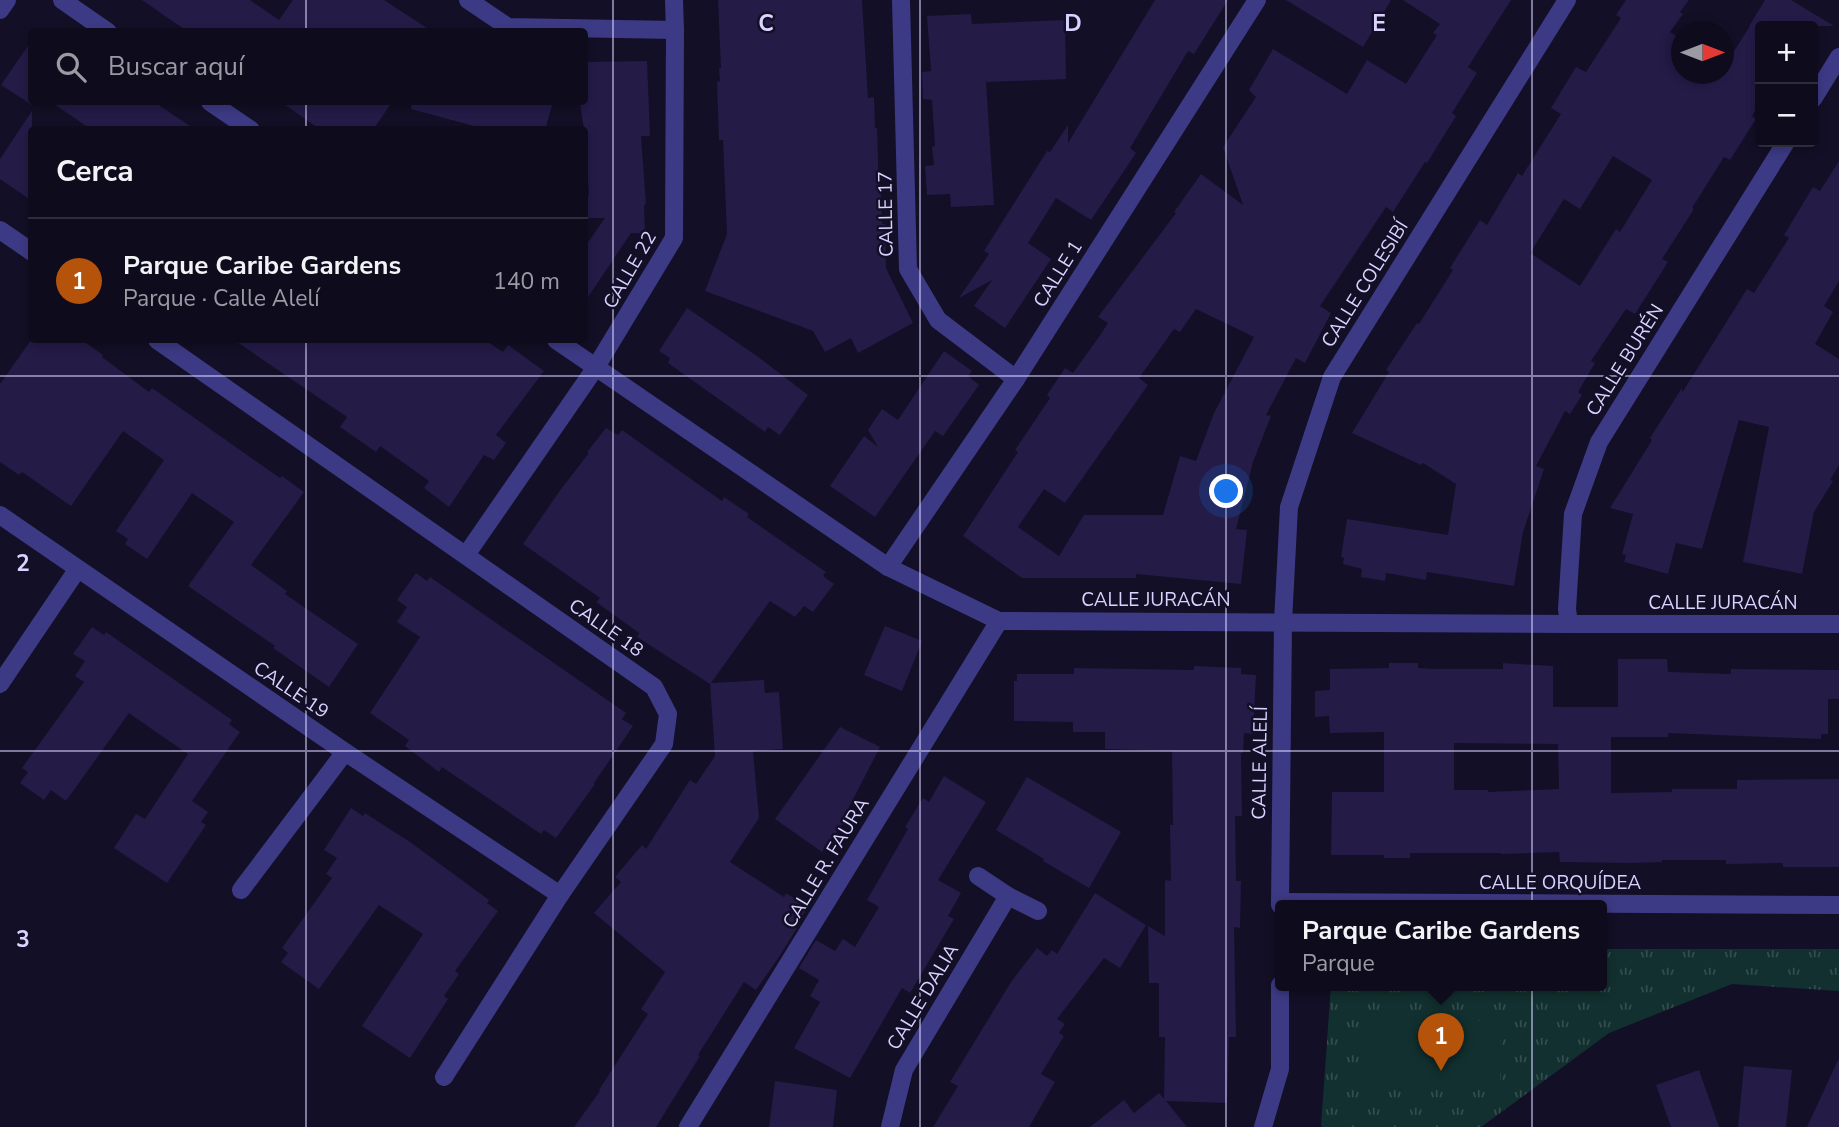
<!DOCTYPE html>
<html lang="es">
<meta charset="utf-8">
<style>
body{margin:0;font-family:"Nunito Sans",sans-serif;background:#1c1929;color:#f1f3f6}
.controls{position:absolute;right:21px;top:21px;display:grid;overflow:hidden;border-radius:7px;box-shadow:0 4px 10px #0003}
.controls button{width:63px;height:63px;display:grid;place-items:center;padding:0;border:0;border-bottom:2px solid #2e2b3b;background:#0e0b1c;color:#f1f3f6;font:35px sans-serif}
.compass{position:absolute;left:1671px;top:21px;width:63px;height:63px;border-radius:50%;background:#0e0b1c;box-shadow:0 4px 10px #0003;rotate:90deg}
.you{position:absolute;left:1227px;top:492px;width:24px;height:24px;margin:-18px;border:5px solid #fff;border-radius:50%;background:#1a73e8;box-shadow:0 0 0 10px #1a73e833}
.badge{display:grid;place-items:center;width:46px;height:46px;border-radius:50%;background:#b45309;color:#fff;font-size:23px;font-weight:700}
.pin{position:absolute;translate:-50% -58px;filter:drop-shadow(0 2px 4px #0008)}
.pin::after{content:'';position:absolute;top:37px;width:24px;height:21px;background:inherit;clip-path:polygon(0 0,100% 0,50% 100%)}
.popup{position:absolute;left:1275px;top:900px;width:332px;height:91px;box-sizing:border-box;display:grid;place-content:center;border-radius:7px;background:#0e0b1c;filter:drop-shadow(0 2px 5px #0005);font-size:23px;white-space:nowrap;color:#9b9ba3}
.popup b{font-size:26px;color:#f1f3f6}
.popup::after{content:'';position:absolute;left:50%;top:100%;margin-left:-14px;border:14px solid transparent;border-top-color:#0e0b1c}
.list{margin:0;padding:0;list-style:none}
h2{display:flex;justify-content:space-between;align-items:center;height:91px;margin:0;padding:0 28px;font-size:30px}
h2 small{font-size:23px;font-weight:400;color:#9b9ba3}
.list li{display:grid;grid-template-columns:46px 1fr auto;gap:21px;align-items:center;box-sizing:border-box;height:126px;padding:0 28px;border-top:2px solid #2e2b3b}
.list b{display:block;font-size:26px;white-space:nowrap}
.list p{margin:0;font-size:23px;white-space:nowrap;color:#9b9ba3}
.list em{font-size:23px;font-style:normal;color:#9b9ba3}
.icon{flex:none;width:38px;height:38px;fill:none;stroke:currentColor;stroke-width:2;stroke-linecap:round;stroke-linejoin:round}
.map{position:relative;flex:none;width:1839px;height:1127px;overflow:hidden}
.search{position:absolute;background:#0e0b1c;box-shadow:0 4px 10px #0003;left:28px;top:28px;width:560px;height:77px;display:flex;align-items:center;gap:18px;box-sizing:border-box;padding:0 24px;border-radius:7px;color:#9b9ba3;font-size:26px}
.panel{position:absolute;background:#0e0b1c;box-shadow:0 4px 10px #0003;left:28px;top:126px;width:560px;height:217px;border-radius:7px}
.map>svg:first-child{display:block}
.grass{fill:url(#grass-tufts)}
.pitch{fill:#12302f}
.building{fill:#241b47;fill-rule:evenodd}
.lines{fill:none;stroke-linecap:round;stroke-linejoin:round}
.minor{stroke:#3d3a85;stroke-width:18}
.grid{fill:none;stroke:#d9d4ff;stroke-width:2;stroke-opacity:0.55}
.labels{text-anchor:middle;dominant-baseline:central;stroke-width:5;stroke-linejoin:round;paint-order:stroke}
.street-label{font-size:19px;fill:#d9d4ff;stroke:#130f26}
.grid-label{font-size:23px;text-anchor:middle;font-weight:bold;fill:#d9d4ff;stroke:#130f26;stroke-width:5;stroke-linejoin:round;paint-order:stroke}
</style>
<div class="map">
<svg width="1839" height="1127" viewBox="0 0 1839 1127">
<defs>
<pattern id="grass-tufts" width="24" height="20" patternUnits="userSpaceOnUse" patternTransform="scale(1.75)"><rect width="24" height="20" fill="#12302f"/><path d="M3 7l-1-3M5 7V3M7 7l1-3M15 17l-1-3M17 17v-4M19 17l1-3" fill="none" stroke="#344d4e"/></pattern>
</defs>
<rect width="100%" height="100%" fill="#130f26"/>
<path class="grass" d="M1602 949H1839V991L1732 984 1609 1033 1481 1127H1323L1321 1126 1331 985H1602Z"/>
<path class="pitch" d="M1363 1019 1501 1021 1500 1090 1362 1088Z"/>
<g class="building">
<path d="M142 0H250L279 20 293 0H384L433 32H188Z"/>
<path d="M718 0H862L868 98 874 97 875 128H877L879 190H881L882 224H885L886 268 913 323 858 353 851 338 825 352 813 331 705 291 727 234 723 140H719L717 82 720 81 719 68H721Z"/>
<path d="M1155 0H1228L1194 54 1188 51 1130 148 1136 153 1091 220 1056 198 1028 243 1051 259 1005 328 974 306 992 280 959 298 989 254 984 251 1047 151 1050 152 1068 125V143Z"/>
<path d="M1286 0H1391L1363 47Z"/>
<path d="M1403 0H1511L1468 67 1477 73 1452 113 1456 116 1427 163 1425 162 1393 212 1386 207 1320 306 1331 313 1305 363 1296 358 1266 415 1271 416 1253 462 1236 529 1247 530 1241 584 1136 574V578H1022L963 536 1018 452 1015 450 1050 398 1047 395 1065 368 1073 373 1101 334 1108 323 1098 317 1176 213 1174 212 1201 174 1243 205 1223 147 1256 97 1249 90 1273 49 1347 94 1367 60 1406 84 1437 35 1433 33 1440 24ZM1196 309 1254 337 1214 413 1196 461 1180 456 1163 515H1084L1059 556 1018 527 1044 489 1065 503 1148 385 1139 378 1174 329 1180 332Z"/>
<path d="M1626 0H1689L1680 12 1683 14 1670 32 1682 40V74H1702L1714 81 1720 74H1724V67L1750 26H1749L1765 0H1791L1834 26H1760V102L1752 116 1756 119 1730 160 1724 157 1692 208 1694 209 1662 259 1668 262 1635 314 1626 309 1591 361 1595 363 1578 392 1582 395 1570 414 1565 411 1536 466 1544 469 1523 532 1514 586 1427 572 1426 580 1386 573 1385 581 1361 577 1362 569 1343 564 1344 558 1341 557 1347 519 1448 535 1456 484 1423 463 1421 465 1352 433 1389 372 1386 370 1417 323 1419 324 1453 270 1450 268 1480 220 1487 225 1518 173 1522 176 1561 114 1551 108 1576 67 1586 72 1621 18 1616 15ZM1613 156 1652 180 1620 232 1616 229 1580 286 1530 253 1564 199 1580 209Z"/>
<path d="M971 14 972 24 1065 20 1066 79 986 82 994 205 951 207 950 194 927 195 925 166 934 165 932 147 935 146 932 100 923 99 922 72 931 71 927 16Z"/>
<path d="M32 40V105L1 85Z"/>
<path d="M647 61 650 136H641L646 204 644 205 645 233H631L584 303V248L605 218H584V196L589 195 584 130 580 102H584V62Z"/>
<path d="M51 102H154L196 130H92Z"/>
<path d="M281 102H392L373 130H321Z"/>
<path d="M412 102H553L545 130H473L474 126 411 109Z"/>
<path d="M32 111V201L0 179V159Z"/>
<path d="M1839 161V281L1824 306 1833 312 1815 344 1839 359V465L1830 480 1833 481 1814 512 1802 574 1743 562 1769 427 1739 420 1702 549 1676 543 1668 574 1624 562 1626 555 1622 554 1633 514 1610 508 1652 440 1650 438 1682 388V393L1747 289 1754 293 1789 238 1784 235 1813 187 1820 191Z"/>
<path d="M687 308 757 356 808 395 780 435 768 427 765 432 668 363 670 358 659 351Z"/>
<path d="M31 340H82L103 355 102 357 149 392 152 388 280 478 282 476 304 492 251 565 287 591 285 594 358 644 329 687 273 648 275 646 188 586 234 522 192 493 147 559 125 544 128 539 116 531 164 460 123 431 71 506 22 472 19 475 0 462V384Z"/>
<path d="M234 340H485L503 352 508 345 544 371 496 435 506 443 494 460 484 455 449 507 424 488 429 481 380 446 376 452 340 427 347 417Z"/>
<path d="M944 351 972 371 968 376 979 385 943 436 935 431 875 517 830 486 864 436 878 447 868 430 882 409 898 420Z"/>
<path d="M606 428 618 435 622 430 722 501 724 497 749 514 747 517 826 572 823 576 834 584 813 612 804 606 795 617 770 601 711 683 764 680 765 693 779 692 783 749 753 751 759 818 730 862 784 897 786 893 808 907 795 927 797 928 779 957 756 990 744 982 698 1055 700 1056 656 1127H574L600 1091 599 1090 648 1014 641 1009 665 972 594 913 621 882 615 877 642 845 646 849 690 780 696 784 715 756 710 684 637 637 639 633 596 602 600 598 523 544 561 489 589 453 587 452Z"/>
<path d="M416 573 427 581 430 577 626 713 622 719 633 726 594 783 595 784 556 838 544 830 541 834 442 767 439 772 405 746 409 740 370 713 420 637 397 622 407 607 397 600Z"/>
<path d="M885 626 922 641 902 691 864 675Z"/>
<path d="M92 627 104 635 106 632 232 720 229 724 240 732 192 801 208 812 201 822 206 825 167 883 114 848 136 814 145 819 188 754 133 716 129 713 66 801 51 790 44 800 20 783 28 772 22 768 84 682 75 676 85 661 73 654Z"/>
<path d="M1618 659H1667L1668 672 1731 674V669L1839 670V699H1828V734H1821V739L1668 733V737H1611V793L1672 792V789H1737V780L1839 779V867H1783V863L1726 864V860H1662V862L1631 863 1560 862 1559 852 1501 854V853H1410V858H1384V855H1331L1332 792H1384V732L1330 733 1329 716 1315 717V691L1330 690V669L1389 668V663H1418V668L1435 669H1503V663L1553 666V707H1618ZM1454 743 1558 744 1559 789 1488 792V790H1454Z"/>
<path d="M1194 666 1241 668V674L1256 675 1253 734 1244 733 1243 753H1241L1242 816H1235L1236 881H1241L1240 928 1234 927 1236 1037H1229L1227 1103 1166 1101 1187 1127H1090L1124 1100 1134 1113 1159 1093 1164 1099 1165 1037H1159V983H1149L1148 926 1165 936V880L1171 881 1170 825H1173L1172 751 1105 749V732H1073V722L1014 721V681H1017V674H1074V668L1194 670Z"/>
<path d="M840 727 880 747 847 811 850 814 822 852 775 819Z"/>
<path d="M944 776 986 802 938 880 961 893 948 916 954 919 910 993 902 988 850 1078 794 1048 820 1002 810 996 819 980 799 968 816 940 835 951 843 939 855 947 879 907 867 900 908 829 905 827 923 798 929 802Z"/>
<path d="M1027 777 1121 832 1089 888 1043 861 1044 859 996 830Z"/>
<path d="M351 808 363 816 365 813 410 842 489 900 487 903 498 911 455 971 459 974 444 996 448 999 410 1058 362 1026 423 934 379 905 319 989 281 962 288 953 282 948 332 878 326 874 337 858 324 850Z"/>
<path d="M1095 893 1146 925 1120 968 1104 958 1057 1019 1065 1024 1059 1033 1064 1036 1041 1074 1055 1082 1029 1127H933L958 1086 950 1082 1011 982 1037 948 1047 956 1052 950 1057 954Z"/>
<path d="M1839 1058V1127H1807Z"/>
<path d="M1744 1066 1792 1070 1786 1127H1738Z"/>
<path d="M1699 1070 1719 1127H1671L1656 1085Z"/>
<path d="M775 1081 837 1090 833 1127H769Z"/>
</g>
<g class="lines">
<g class="minor">
<path d="M62 0 108 32"/>
<path d="M468 0 508 27 675 30"/>
<path d="M901 0 908 269 938 320 1016 379"/>
<path d="M0 10 7 0"/>
<path d="M1813 99 1839 57"/>
<path d="M210 102 251 130"/>
<path d="M0 230 32 252"/>
<path d="M157 340 654 687 668 714 664 744 560 895 444 1077"/>
<path d="M556 340 888 567 999 621 1569 624H1839"/>
<path d="M0 515 345 752 560 895"/>
<path d="M466 555 596 367 674 238 675 30 674 0"/>
<path d="M888 567 1016 379 1257 0"/>
<path d="M1569 624 1567 609 1573 514 1599 442 1786 142"/>
<path d="M0 684 77 570"/>
<path d="M978 876 1008 896 1038 911"/>
<path d="M241 890 345 752"/>
<path d="M1280 902 1839 905"/>
<path d="M1280 905 1283 622 1289 507 1332 377 1567 0"/>
<path d="M688 1127 999 621"/>
<path d="M890 1127 904 1070 1008 896"/>
<path d="M1263 1127 1280 1069V985"/>
</g>
</g>
<path class="grid" d="M306 0V32M613 0V1127M920 0V1127M1226 0V1127M1532 0V1127M306 102V130M306 340V1127M0 376H1839M0 751H1839"/>
<g class="labels">
<g class="street-label">
<text transform="translate(886 214) rotate(-91)">CALLE 17</text>
<text transform="translate(630 270) rotate(-60)">CALLE 22</text>
<text transform="translate(1058 274) rotate(-58)">CALLE 1</text>
<text transform="translate(1365 284) rotate(-58)">CALLE COLESIBÍ</text>
<text transform="translate(1625 360) rotate(-58)">CALLE BURÉN</text>
<text x="1156" y="600">CALLE JURACÁN</text>
<text x="1723" y="603">CALLE JURACÁN</text>
<text transform="translate(606 628) rotate(35)">CALLE 18</text>
<text transform="translate(291 690) rotate(34)">CALLE 19</text>
<text transform="translate(1260 763) rotate(-89)">CALLE ALELÍ</text>
<text transform="translate(826 863) rotate(-59)">CALLE R. FAURA</text>
<text x="1560" y="883">CALLE ORQUÍDEA</text>
<text transform="translate(923 997) rotate(-59)">CALLE DALIA</text>
</g>
</g>
<g class="grid-label">
<text x="766" y="31">C</text>
<text x="1073" y="31">D</text>
<text x="1379" y="31">E</text>
<text x="23" y="571">2</text>
<text x="23" y="947">3</text>
</g>
</svg>
<div class="controls">
<button>+</button>
<button>−</button>
</div>
<svg class="compass" viewBox="-18 -18 36 36"><path d="M0-13l5 13h-10z" fill="#e53935"/><path d="M0 13l5-13h-10z" fill="#9b9ba3"/></svg>
<div class="you"></div>
<div class="pin badge" style="left:1441px;top:1071px">1</div>
<div class="popup"><b>Parque Caribe Gardens</b>Parque</div>
<div class="search"><svg class="icon" aria-label="search" viewBox="0 0 24 24"><circle cx="10" cy="10" r="6"/><path d="M15 15l6 6"/></svg>Buscar aquí</div>
<section class="panel">
<h2>Cerca<small></small></h2>
<ul class="list">
<li><span class="badge">1</span><div><b>Parque Caribe Gardens</b><p>Parque · Calle Alelí</p></div><em>140 m</em></li>
</ul>
</section>
</div>
